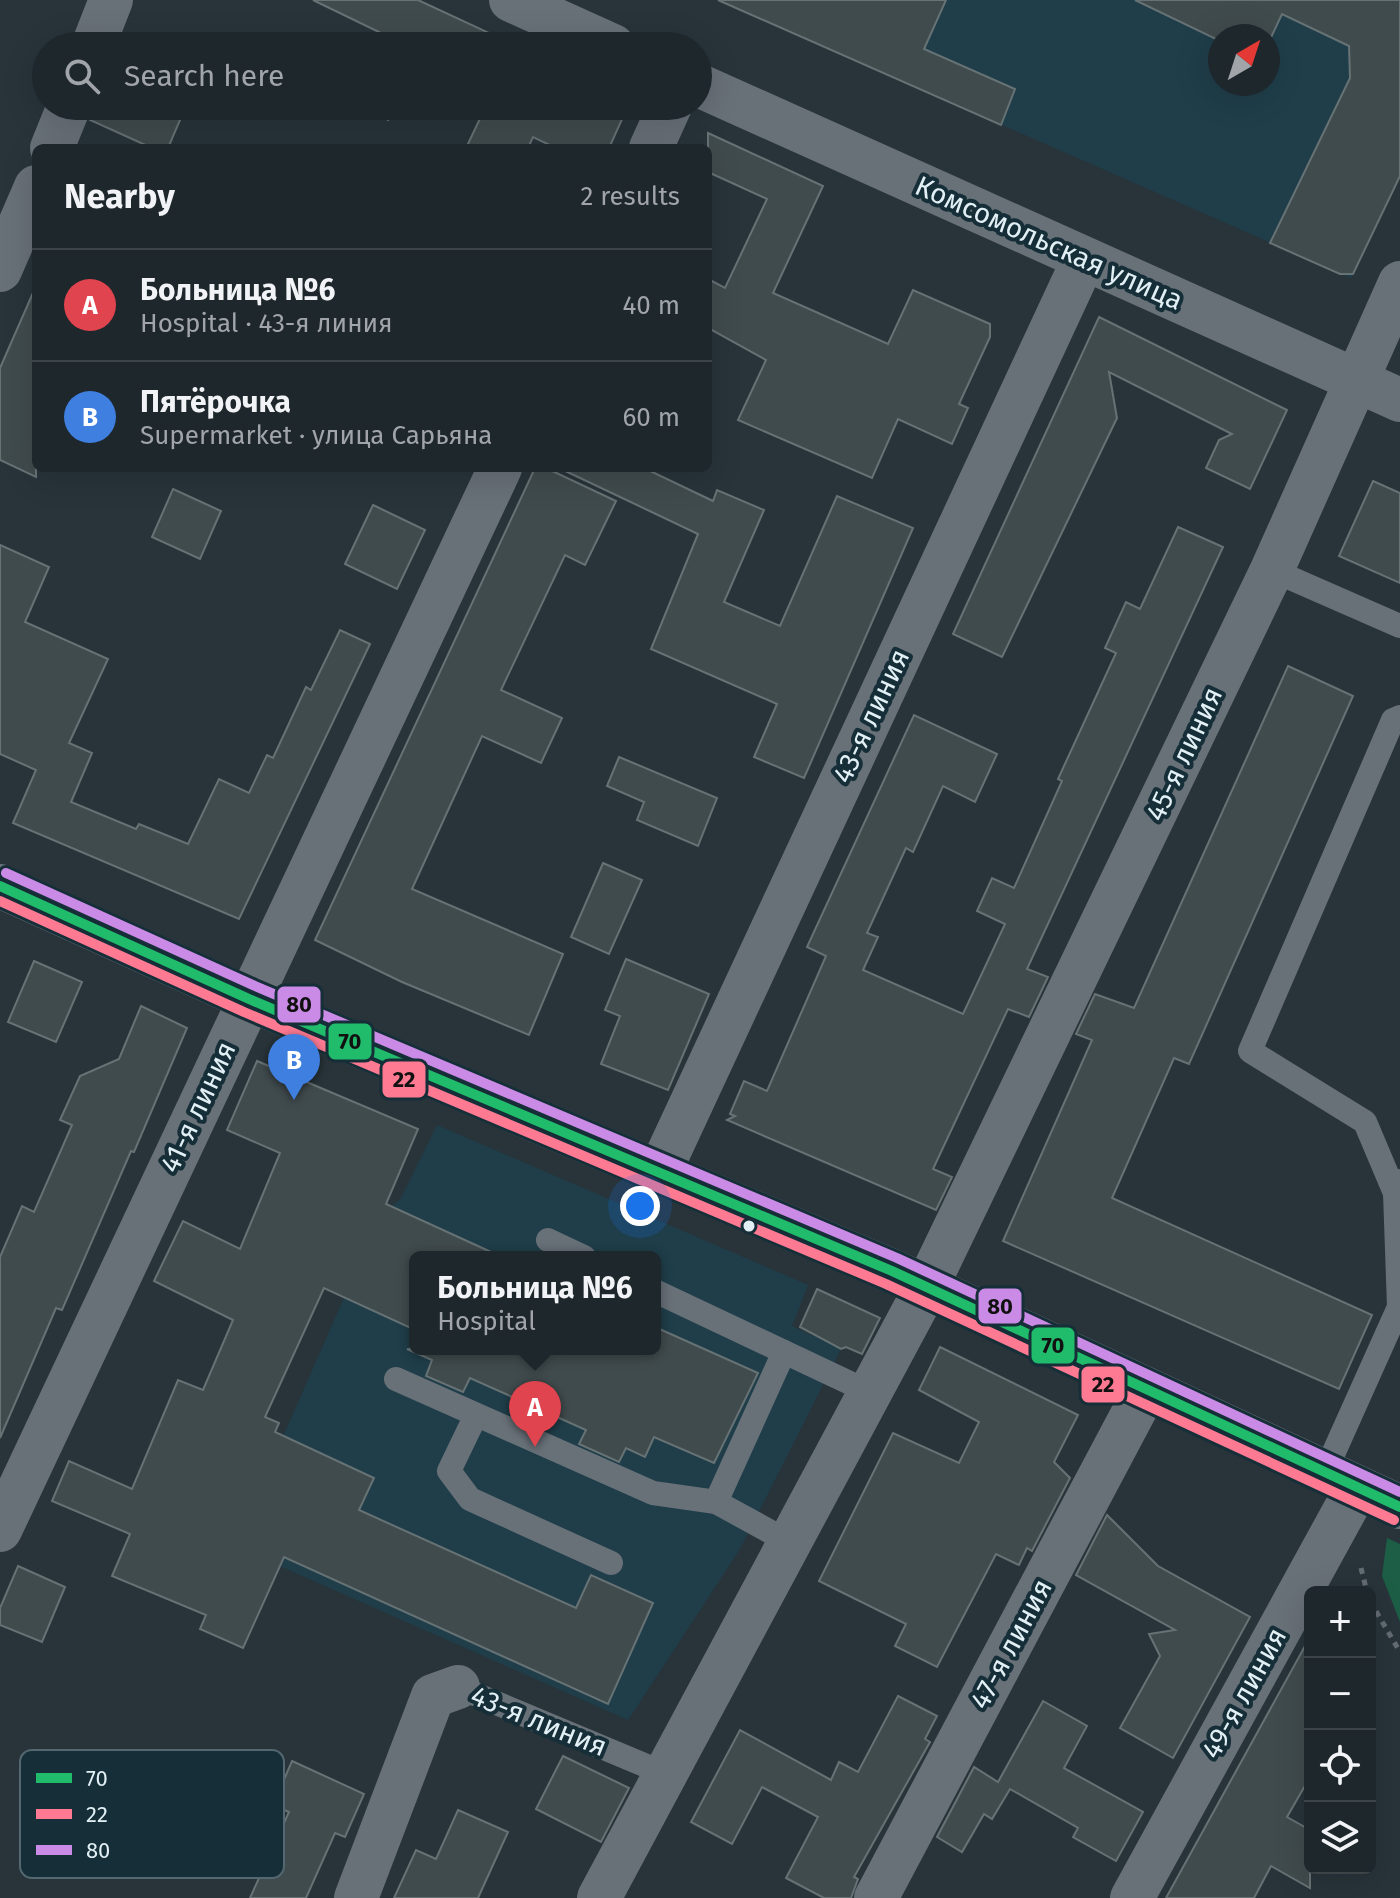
<!DOCTYPE html>
<meta charset="utf-8">
<style>
body{margin:0;font-family:"Fira Sans",sans-serif;background:#262f34;color:#f1f3f6}
.controls{position:absolute;right:24px;bottom:24px;display:grid;overflow:hidden;border-radius:12px;box-shadow:0 8px 32px #0002}
.controls button{width:72px;height:72px;display:grid;place-items:center;padding:0;border:0;border-bottom:2px solid #3c4448;background:#1e272c;color:#f1f3f6;font:40px sans-serif}
.compass{position:absolute;left:1208px;top:24px;width:72px;height:72px;border-radius:50%;background:#1e272c;box-shadow:0 8px 32px #0002;rotate:39deg}
.you{position:absolute;left:640px;top:1206px;width:28px;height:28px;margin:-20px;border:6px solid #fff;border-radius:50%;background:#1a73e8;box-shadow:0 0 0 12px #1a73e833}
.badge{display:grid;place-items:center;width:52px;height:52px;border-radius:50%;background:#a1aeb4;color:#fff;font-size:26px;font-weight:700}
.pin{position:absolute;translate:-50% -66px;filter:drop-shadow(0 2px 4px #0008)}
.pin::after{content:'';position:absolute;top:42px;width:28px;height:24px;background:inherit;clip-path:polygon(0 0,100% 0,50% 100%)}
.popup{position:absolute;left:409px;top:1251px;width:252px;height:104px;box-sizing:border-box;display:grid;place-content:center;border-radius:12px;background:#1e272c;filter:drop-shadow(0 2px 6px #0005);font-size:26px;white-space:nowrap;color:#a1a5a9}
.popup b{font-size:30px;color:#f1f3f6}
.popup::after{content:'';position:absolute;left:50%;top:100%;margin-left:-16px;border:16px solid transparent;border-top-color:#1e272c}
.list{margin:0;padding:0;list-style:none}
h2{display:flex;justify-content:space-between;align-items:center;height:104px;margin:0;padding:0 32px;font-size:34px}
h2 small{font-size:26px;font-weight:400;color:#a1a5a9}
.list li{display:grid;grid-template-columns:52px 1fr auto;gap:24px;align-items:center;box-sizing:border-box;height:112px;padding:0 32px;border-top:2px solid #3c4448}
.list b{display:block;font-size:30px;white-space:nowrap}
.list p{margin:0;font-size:26px;white-space:nowrap;color:#a1a5a9}
.list em{font-size:26px;font-style:normal;color:#a1a5a9}
.icon{flex:none;width:44px;height:44px;fill:none;stroke:currentColor;stroke-width:2;stroke-linecap:round;stroke-linejoin:round}
.map{position:relative;flex:none;width:1400px;height:1898px;overflow:hidden}
.search{position:absolute;background:#1e272c;box-shadow:0 8px 32px #0002;left:32px;top:32px;width:680px;height:88px;display:flex;align-items:center;gap:20px;box-sizing:border-box;padding:0 28px;border-radius:44px;color:#a1a5a9;font-size:30px}
.panel{position:absolute;background:#1e272c;box-shadow:0 8px 32px #0002;left:32px;top:144px;width:680px;height:328px;border-radius:12px}
.map>svg:first-child{display:block}
.built{fill:#1f3e4a;fill-rule:evenodd}
.green{fill:#1c5e46}
.building{fill:#404b4d;stroke:#677275;stroke-width:2}
.lines{fill:none;stroke-linecap:round;stroke-linejoin:round}
.path{stroke:#646c73;stroke-width:5;stroke-dasharray:6 6;stroke-linecap:butt}
.service{stroke:#687078;stroke-width:24}
.minor{stroke:#687078;stroke-width:44}
.secondary{stroke:#68717b;stroke-width:44}
.bus-1-casing{stroke:#162e37;stroke-width:16}
.bus-2-casing{stroke:#162e37;stroke-width:16}
.bus-3-casing{stroke:#162e37;stroke-width:16}
.bus-1{stroke:#20bc6c;stroke-width:10}
.bus-2{stroke:#fe7a93;stroke-width:10}
.bus-3{stroke:#ca8be6;stroke-width:10}
.bus-dot{fill:#e2f0f6;stroke:#162e37;stroke-width:3}
.labels{text-anchor:middle;dominant-baseline:central;stroke-width:8;stroke-linejoin:round;paint-order:stroke}
.street-label{font-size:28px;fill:#e2f0f6;stroke:#162e37}
.key{fill:#162e37;stroke:#536870;stroke-width:2}
.key-label{font-size:22px;fill:#e2f0f6}
.line-badge{stroke:#162e37;stroke-width:3}
.pale-badge-label{font-size:22px;text-anchor:middle;font-weight:bold;fill:#111}
</style>
<div class="map">
<svg width="1400" height="1898" viewBox="0 0 1400 1898">
<rect width="100%" height="100%" fill="#28343a"/>
<g class="built">
<path d="M823 0H1400V176L1351 278 806 39ZM1220 36H1268V84H1220Z"/>
<path d="M437 1125 808 1285 792 1326 841 1349 740 1549 628 1720 235 1546 379 1218 401 1198ZM415 1257H655V1349H415Z"/>
</g>
<path class="green" d="M1387 1538 1400 1544V1622L1382 1576Z"/>
<g class="building">
<path d="M313 0H418L517 46H373L379 32Z"/>
<path d="M718 0H946L924 49 1015 89 1001 125Z"/>
<path d="M1135 0H1400V176L1353 274H1340L1270 243 1350 78 1349 46 1282 14 1268 44V36H1220V41Z"/>
<path d="M93 106H186L168 148H152L90 120Z"/>
<path d="M359 106H395L388 120Z"/>
<path d="M486 106H628L609 148H556L533 137 528 148H466Z"/>
<path d="M708 133 823 186 773 293 888 344 913 290 990 324V337L959 404 968 408 952 444 898 419 872 478 738 420 766 360 708 328V279L725 288 767 199 708 172Z"/>
<path d="M36 286V477L0 460V368Z"/>
<path d="M1099 317 1287 410 1250 489 1206 468 1219 440 1232 434 1109 372 1117 418 1002 657 953 634Z"/>
<path d="M535 468H546L616 501 585 565 565 555 501 690 562 718 541 763 482 736 412 889 563 954 529 1035 402 982 315 940Z"/>
<path d="M559 468H644L713 501 717 490 764 510 724 602 780 626 837 496 913 528 804 778 754 757 777 704 651 649 698 534Z"/>
<path d="M1373 481 1400 493V583L1339 556Z"/>
<path d="M173 489 221 511 200 559 152 537Z"/>
<path d="M373 505 425 530 397 589 345 564Z"/>
<path d="M1178 527 1223 547 1027 969 1048 977 1029 1017 1008 1009 933 1169 952 1177 936 1210 727 1120 735 1116 730 1114 744 1081 767 1091 826 956 807 947 914 715 997 754 975 802 943 786 913 852 906 848 867 933 878 937 863 970 963 1014 1005 924 977 911 992 878 1014 888 1062 781 1058 779 1116 653 1105 648 1126 602 1140 609Z"/>
<path d="M0 545 49 567 25 622 108 659 69 743 92 753 71 802 136 829 139 824 188 844 219 779 249 793 267 755 273 758 306 687 311 690 340 630 370 644 239 919 13 823 36 770 0 754Z"/>
<path d="M1288 666 1353 696 1189 1064 1174 1058 1112 1198 1372 1315 1339 1389 1003 1241 1092 1040 1076 1034 1095 994 1134 1008Z"/>
<path d="M619 757 717 798 698 846 637 820 644 802 607 786Z"/>
<path d="M603 863 642 880 609 954 571 937Z"/>
<path d="M626 959 709 994 668 1090 601 1064 620 1016 605 1010Z"/>
<path d="M34 961 82 982 56 1042 8 1022Z"/>
<path d="M141 1006 187 1028 134 1152 131 1151 62 1310 56 1308 0 1438V1257L22 1206 34 1212 72 1125 60 1120 80 1076 119 1059Z"/>
<path d="M257 1061 418 1129 386 1204 502 1257H415V1330L324 1288 265 1417 279 1423 275 1432 374 1478 359 1510 576 1608 591 1575 653 1603 608 1704 284 1557 243 1648 200 1629 206 1615 112 1576 130 1534 52 1501 69 1461 132 1489 178 1380 203 1390 233 1320 154 1281 183 1221 240 1249 280 1153 227 1130Z"/>
<path d="M817 1289 880 1318 862 1354 846 1347 841 1349 800 1327Z"/>
<path d="M655 1327 758 1373 714 1463 654 1437 645 1457 626 1448 619 1462 579 1444 586 1430 470 1378 463 1392 426 1376 432 1360 407 1349H655Z"/>
<path d="M940 1347 1078 1415 1054 1462 1070 1478 1032 1551 1027 1548 1019 1565 996 1554 937 1667 895 1646 906 1624 819 1581 893 1433 959 1463 979 1422 919 1390Z"/>
<path d="M1107 1515 1158 1566 1250 1617 1173 1758 1120 1728 1160 1656 1149 1634 1175 1630 1076 1575Z"/>
<path d="M18 1566 65 1587 42 1642 0 1625V1608Z"/>
<path d="M1310 1637V1777L1287 1817 1310 1830V1888L1271 1866 1254 1898H1166Z"/>
<path d="M898 1696 937 1716 925 1739 930 1742 854 1877 858 1879 851 1898H824L786 1878 818 1817 762 1787 732 1844 691 1822 740 1730 831 1780 839 1762 858 1772Z"/>
<path d="M1043 1701 1087 1726 1064 1768 1143 1812 1116 1861 1073 1837 1078 1828 1010 1789 992 1819 984 1814 962 1852 937 1837 974 1767 998 1782Z"/>
<path d="M563 1756 629 1788 601 1842 536 1809Z"/>
<path d="M292 1761 364 1794 345 1837 335 1833 306 1898H250L289 1812 273 1805Z"/>
<path d="M154 1787 201 1808 183 1847 137 1826Z"/>
<path d="M458 1810 508 1832 478 1898H394L416 1850 436 1859Z"/>
</g>
<g class="lines">
<g class="path">
<path d="M1361 1568 1367 1592"/>
<path d="M1370 1601 1400 1652"/>
</g>
<g class="service">
<path d="M1272 570 1400 626"/>
<path d="M1395 1193 1365 1122 1250 1051 1393 720 1400 717"/>
<path d="M548 1240 584 1257"/>
<path d="M655 1291 869 1392"/>
<path d="M396 1379 653 1493 716 1502 789 1542"/>
<path d="M476 1415 449 1471 470 1499 611 1563"/>
<path d="M1325 1472 1399 1307 1395 1193 1400 1181"/>
<path d="M716 1502 784 1352"/>
<path d="M458 1687 666 1774"/>
</g>
<g class="minor">
<path d="M511 0 613 46"/>
<path d="M93 46 111 0"/>
<path d="M698 85 1400 400"/>
<path d="M52 148 69 106"/>
<path d="M651 148 670 106"/>
<path d="M0 270 36 187"/>
<path d="M659 1173 1084 259"/>
<path d="M0 1530 500 468"/>
<path d="M356 1898 433 1696 458 1687"/>
<path d="M599 1898 926 1288 1272 570 1400 283"/>
<path d="M876 1898 1146 1389"/>
<path d="M1132 1898 1357 1488"/>
</g>
<path class="secondary" d="M0 886 249 999 892 1271 1400 1507"/>
<g class="bus-1-casing">
<path id="bus-1" d="M0 886 249 999 892 1271 1400 1507"/>
</g>
<g class="bus-2-casing">
<path id="bus-2" d="M0 901 244 1012 886 1284 1394 1520"/>
</g>
<g class="bus-3-casing">
<path id="bus-3" d="M6 873 255 986 897 1258 1400 1492"/>
</g>
<use href="#bus-1" class="bus-1"/>
<use href="#bus-2" class="bus-2"/>
<use href="#bus-3" class="bus-3"/>
</g>
<circle class="bus-dot" cx="749" cy="1226" r="7"/>
<g class="labels">
<g class="street-label">
<text transform="translate(1049 243) rotate(24)">Комсомольская улица</text>
<text transform="translate(871 716) rotate(-65)">43-я линия</text>
<text transform="translate(1184 754) rotate(-65)">45-я линия</text>
<text transform="translate(198 1107) rotate(-65)">41-я линия</text>
<text transform="translate(1011 1644) rotate(-62)">47-я линия</text>
<text transform="translate(1244 1693) rotate(-61)">49-я линия</text>
<text transform="translate(539 1721) rotate(22)">43-я линия</text>
</g>
</g>
<rect x="20" y="1750" width="264" height="128" rx="12" class="key"/>
<rect x="36" y="1773" width="36" height="10" fill="#20bc6c"/>
<rect x="36" y="1809" width="36" height="10" fill="#fe7a93"/>
<rect x="36" y="1845" width="36" height="10" fill="#ca8be6"/>
<g class="key-label">
<text x="86" y="1786">70</text>
<text x="86" y="1822">22</text>
<text x="86" y="1858">80</text>
</g>
<g class="line-badge">
<rect x="276" y="985" width="46" height="39" rx="8" fill="#ca8be6"/>
<rect x="327" y="1022" width="46" height="39" rx="8" fill="#20bc6c"/>
<rect x="381" y="1060" width="46" height="39" rx="8" fill="#fe7a93"/>
<rect x="977" y="1287" width="46" height="38" rx="8" fill="#ca8be6"/>
<rect x="1030" y="1326" width="46" height="39" rx="8" fill="#20bc6c"/>
<rect x="1080" y="1365" width="46" height="39" rx="8" fill="#fe7a93"/>
</g>
<g class="pale-badge-label">
<text x="299" y="1012">80</text>
<text x="350" y="1049">70</text>
<text x="404" y="1087">22</text>
<text x="1000" y="1314">80</text>
<text x="1053" y="1353">70</text>
<text x="1103" y="1392">22</text>
</g>
</svg>
<div class="controls">
<button>+</button>
<button>−</button>
<button><svg class="icon" aria-label="locate" viewBox="0 0 24 24"><circle cx="12" cy="12" r="6"/><path d="M12 2v4M12 18v4M2 12h4M18 12h4"/></svg></button>
<button><svg class="icon" aria-label="layers" viewBox="0 0 24 24"><path d="M12 4l9 5-9 5-9-5zM3 14l9 5 9-5"/></svg></button>
</div>
<svg class="compass" viewBox="-18 -18 36 36"><path d="M0-13l5 13h-10z" fill="#e53935"/><path d="M0 13l5-13h-10z" fill="#a1a5a9"/></svg>
<div class="you"></div>
<div class="pin badge" style="left:535px;top:1447px;background:#e0444e">A</div>
<div class="popup"><b>Больница №6</b>Hospital</div>
<div class="pin badge" style="left:294px;top:1100px;background:#3f7fe0">B</div>
<div class="search"><svg class="icon" aria-label="search" viewBox="0 0 24 24"><circle cx="10" cy="10" r="6"/><path d="M15 15l6 6"/></svg>Search here</div>
<section class="panel">
<h2>Nearby<small>2 results</small></h2>
<ul class="list">
<li><span class="badge" style="background:#e0444e">A</span><div><b>Больница №6</b><p>Hospital · 43-я линия</p></div><em>40 m</em></li>
<li><span class="badge" style="background:#3f7fe0">B</span><div><b>Пятёрочка</b><p>Supermarket · улица Сарьяна</p></div><em>60 m</em></li>
</ul>
</section>
</div>
